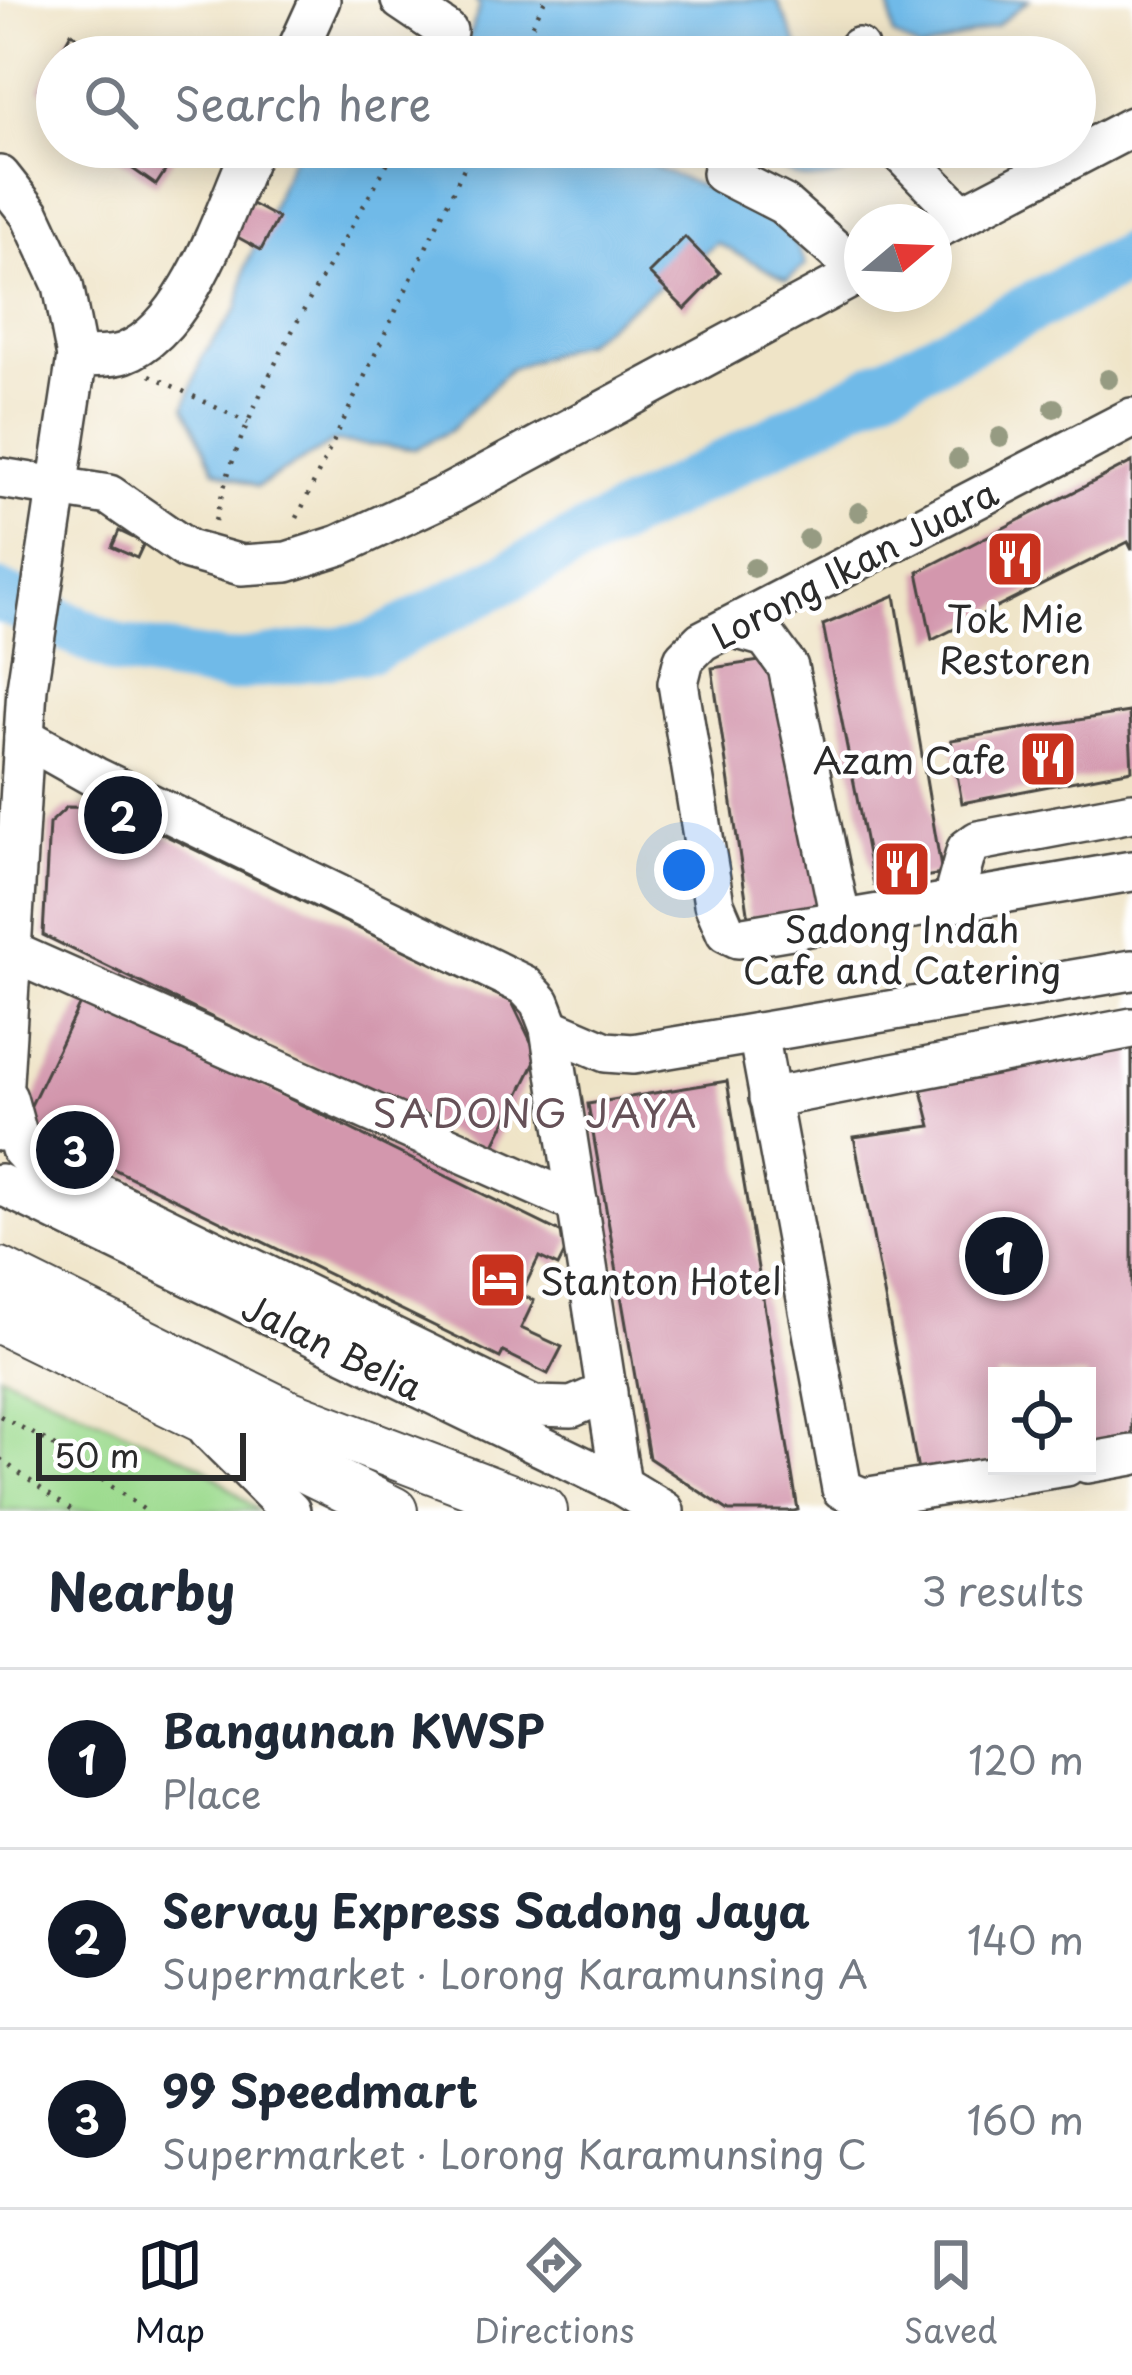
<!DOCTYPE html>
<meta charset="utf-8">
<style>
body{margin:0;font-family:"Playpen Sans",sans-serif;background:#f2f2f3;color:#1f2937}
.controls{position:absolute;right:36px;bottom:36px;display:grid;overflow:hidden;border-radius:0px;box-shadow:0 6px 30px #0003}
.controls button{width:108px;height:108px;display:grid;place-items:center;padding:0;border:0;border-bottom:3px solid #e0e1e3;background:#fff;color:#1f2937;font:60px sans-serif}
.compass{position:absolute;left:844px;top:204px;width:108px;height:108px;border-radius:50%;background:#fff;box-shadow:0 6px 30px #0003;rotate:71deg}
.scale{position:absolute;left:36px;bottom:30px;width:210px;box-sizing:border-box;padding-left:12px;border:6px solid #2b2b2b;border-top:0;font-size:33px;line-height:42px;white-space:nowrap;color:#2b2b2b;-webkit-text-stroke:9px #fff;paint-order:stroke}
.you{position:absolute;left:684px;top:870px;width:42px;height:42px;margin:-30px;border:9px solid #fff;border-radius:50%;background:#1a73e8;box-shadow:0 0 0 18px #1a73e833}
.badge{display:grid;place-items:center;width:78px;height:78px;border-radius:50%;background:#111827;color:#fff;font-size:39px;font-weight:700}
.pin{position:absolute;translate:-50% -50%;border:6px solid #fff;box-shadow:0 3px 12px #0006}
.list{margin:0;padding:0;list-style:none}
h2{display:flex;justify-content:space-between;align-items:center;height:156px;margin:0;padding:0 48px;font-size:51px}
h2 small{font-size:39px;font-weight:400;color:#747a83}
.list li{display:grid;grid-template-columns:78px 1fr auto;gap:36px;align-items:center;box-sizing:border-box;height:180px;padding:0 48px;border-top:3px solid #e0e1e3}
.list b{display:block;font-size:45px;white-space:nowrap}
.list p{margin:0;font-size:39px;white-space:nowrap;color:#747a83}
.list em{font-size:39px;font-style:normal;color:#747a83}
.icon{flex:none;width:66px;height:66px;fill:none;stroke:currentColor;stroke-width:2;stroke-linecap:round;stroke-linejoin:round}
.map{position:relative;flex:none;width:1132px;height:1511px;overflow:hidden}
.search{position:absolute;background:#fff;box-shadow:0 6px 30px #0003;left:36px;right:36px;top:36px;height:132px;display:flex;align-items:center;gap:30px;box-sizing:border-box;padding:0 42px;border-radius:66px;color:#747a83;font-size:45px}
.sheet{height:696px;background:#fff}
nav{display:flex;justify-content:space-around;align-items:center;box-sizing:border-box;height:168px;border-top:3px solid #e0e1e3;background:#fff;font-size:33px;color:#747a83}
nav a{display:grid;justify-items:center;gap:6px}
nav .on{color:#111827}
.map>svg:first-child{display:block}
.green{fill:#9edb90;stroke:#64835e;stroke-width:3}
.water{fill:#6fbae8;stroke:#4d728a;stroke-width:3}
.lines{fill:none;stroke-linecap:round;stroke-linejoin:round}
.river{stroke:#6fbae8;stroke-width:51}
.building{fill:#d397ad}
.minor-casing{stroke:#484742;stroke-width:44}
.major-casing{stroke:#484742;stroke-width:52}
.path{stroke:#484742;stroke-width:4.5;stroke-dasharray:3 9;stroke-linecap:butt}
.minor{stroke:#fff;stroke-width:39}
.major{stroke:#fff;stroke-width:48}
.tree{fill:#969b82}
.labels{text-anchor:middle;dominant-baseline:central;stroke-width:9;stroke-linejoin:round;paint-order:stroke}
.street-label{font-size:36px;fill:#2b2b2b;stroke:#fff}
.poi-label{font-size:36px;fill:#2b2b2b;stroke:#fff}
.neighbourhood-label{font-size:39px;letter-spacing:3px;fill:#665158;stroke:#fff}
</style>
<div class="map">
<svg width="1132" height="1511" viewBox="0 0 1132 1511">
<rect width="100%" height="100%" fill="#fff"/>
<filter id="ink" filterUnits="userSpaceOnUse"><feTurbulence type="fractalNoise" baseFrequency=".00833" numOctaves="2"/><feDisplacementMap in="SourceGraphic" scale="24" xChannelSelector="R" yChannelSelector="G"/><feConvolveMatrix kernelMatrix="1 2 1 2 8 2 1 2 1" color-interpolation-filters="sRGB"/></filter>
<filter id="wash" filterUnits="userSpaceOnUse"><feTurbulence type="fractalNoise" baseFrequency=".004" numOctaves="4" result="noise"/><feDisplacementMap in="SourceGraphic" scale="48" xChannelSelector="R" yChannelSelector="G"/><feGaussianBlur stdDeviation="2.7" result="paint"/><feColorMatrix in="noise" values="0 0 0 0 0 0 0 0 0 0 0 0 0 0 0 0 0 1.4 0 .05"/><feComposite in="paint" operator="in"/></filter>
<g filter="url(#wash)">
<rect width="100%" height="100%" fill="#efe4c7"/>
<path class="green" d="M0 1374 203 1466 258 1511H0Z"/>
<g class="water">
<path d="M475 0H777L803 57H461L480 7Z"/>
<path d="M889 0H1029L996 26 921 51 893 35Z"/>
<path d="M297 147H660L653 166C707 193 783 203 806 265L787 280 717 243 584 342 510 369 451 430 415 449 333 442 257 487 215 470 185 407 202 357 238 308 246 266Z"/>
<path d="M752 147H850L854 170C805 190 791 177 752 147Z"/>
</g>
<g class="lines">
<path class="river" d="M0 596 118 650 228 667 371 647 1132 256"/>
</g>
<g id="blocks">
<g class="building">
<path d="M71 33 112 57H58Z"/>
<path d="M57 58V99L39 89Z"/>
<path d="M101 147H181L156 185Z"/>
<path d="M237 196 278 218 261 250 221 228Z"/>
<path d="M685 237 720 273 685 309 649 273Z"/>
<path d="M1132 462V550L1128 542 932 640 918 572Z"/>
<path d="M119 531 144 543 137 558 112 547Z"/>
<path d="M895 595 942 874 874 885 823 625Z"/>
<path d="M780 658 832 908 749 919 712 668Z"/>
<path d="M1129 712 1132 770 962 803 951 740Z"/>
<path d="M67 807 108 808 512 1002 538 1056 490 1153 43 935 49 824Z"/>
<path d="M83 997 572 1238 558 1266 539 1257 521 1294 534 1301 521 1328 562 1347 548 1374 503 1352 500 1358 22 1124Z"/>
<path d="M1132 1036V1438L1087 1446V1376H997V1462L919 1476 854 1137 931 1126 918 1075Z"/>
<path d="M727 1081 798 1510 794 1511H729L649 1458 588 1104Z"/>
</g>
</g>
</g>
<g filter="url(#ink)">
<use href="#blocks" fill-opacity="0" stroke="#484742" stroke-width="3"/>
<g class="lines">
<g class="minor-casing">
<g id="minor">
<path d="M401 0 447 31"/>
<path d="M294 57 320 0"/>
<path d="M854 57 858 48"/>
<path d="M895 147 961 214"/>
<path d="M722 173 783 204 861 273"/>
<path d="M0 176 30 214 63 285 77 357 27 688 0 1131"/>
<path d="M934 230 1132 127"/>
<path d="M77 357C91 356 110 358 124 353 190 328 225 208 253 147"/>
<path d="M1132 418 702 641 684 659 678 683 714 904 726 932 738 938 1132 871"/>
<path d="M0 478 109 495 188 550 241 565 287 562 340 545 451 493 862 272"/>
<path d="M731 627 766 637 788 667 841 922"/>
<path d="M24 737 95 777 524 985 540 1002 550 1028 621 1485"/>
<path d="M952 902 967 849 978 841 1132 812"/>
<path d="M12 952 578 1204"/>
<path d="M550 1028 606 1052 633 1054 1132 970"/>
<path d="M758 1033 842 1489 863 1498 1066 1466"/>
<path d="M7 1098 21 1149 32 1161 534 1406 572 1407 607 1392"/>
<path d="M769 1098 1132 1028"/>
<path d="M0 1184 621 1485 664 1511"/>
<path d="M209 1430 290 1511"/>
<path d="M1087 1463 1132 1455"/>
</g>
</g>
<g class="major-casing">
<g id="major">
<path d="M0 1272 285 1413 543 1511"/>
<path d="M0 1319 393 1511"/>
</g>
</g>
<g class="path">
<path d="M516 57 545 0"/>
<path d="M687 147 698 155"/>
<path d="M150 375 248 423"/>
<path d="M297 518 474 147"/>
<path d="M215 521C246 388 333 266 396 147"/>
<path d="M0 1416 49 1442 146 1511"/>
<path d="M0 1459 72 1511"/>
</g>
<use href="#minor" class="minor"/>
<use href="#major" class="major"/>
</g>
<g class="tree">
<circle cx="1108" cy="379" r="10"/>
<circle cx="1054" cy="408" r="10"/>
<circle cx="1000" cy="437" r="10"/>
<circle cx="958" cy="459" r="10"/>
<circle cx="859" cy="512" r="10"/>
<circle cx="808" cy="539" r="10"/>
<circle cx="754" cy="568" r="10"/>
</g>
</g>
<defs>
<g id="restaurant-square" transform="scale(3)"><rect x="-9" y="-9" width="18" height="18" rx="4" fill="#c8321e" stroke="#fff"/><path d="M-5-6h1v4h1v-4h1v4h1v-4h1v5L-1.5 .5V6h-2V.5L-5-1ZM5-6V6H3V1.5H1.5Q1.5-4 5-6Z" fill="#fff"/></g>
<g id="hotel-square" transform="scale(3)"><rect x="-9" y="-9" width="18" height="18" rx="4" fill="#c8321e" stroke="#fff"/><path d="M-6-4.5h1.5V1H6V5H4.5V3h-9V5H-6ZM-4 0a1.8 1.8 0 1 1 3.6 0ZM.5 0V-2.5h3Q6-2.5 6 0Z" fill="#fff"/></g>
</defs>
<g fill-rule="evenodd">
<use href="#restaurant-square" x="1015" y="559"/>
<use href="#restaurant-square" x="1048" y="759"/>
<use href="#restaurant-square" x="902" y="869"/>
<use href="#hotel-square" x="498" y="1280"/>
</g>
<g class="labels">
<g class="street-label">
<text transform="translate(854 563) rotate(-28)">Lorong Ikan Juara</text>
<text transform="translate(333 1346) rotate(26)">Jalan Belia</text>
</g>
<g class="poi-label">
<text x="1015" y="618">Tok Mie<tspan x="1015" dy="41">Restoren</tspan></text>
<text x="1006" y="759" text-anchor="end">Azam Cafe</text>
<text x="902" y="928">Sadong Indah<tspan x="902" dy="41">Cafe and Catering</tspan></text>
<text x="540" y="1280" text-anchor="start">Stanton Hotel</text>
</g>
<g class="neighbourhood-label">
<text x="536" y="1111">SADONG JAYA</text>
</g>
</g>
</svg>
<div class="controls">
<button><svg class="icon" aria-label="locate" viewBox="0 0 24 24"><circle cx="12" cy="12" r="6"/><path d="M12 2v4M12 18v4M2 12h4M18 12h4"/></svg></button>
</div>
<svg class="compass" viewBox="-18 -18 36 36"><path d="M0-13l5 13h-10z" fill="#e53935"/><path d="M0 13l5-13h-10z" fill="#747a83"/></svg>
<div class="scale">50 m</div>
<div class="you"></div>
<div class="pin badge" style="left:1004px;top:1256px">1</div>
<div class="pin badge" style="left:123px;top:815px">2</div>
<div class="pin badge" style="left:75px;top:1150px">3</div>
<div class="search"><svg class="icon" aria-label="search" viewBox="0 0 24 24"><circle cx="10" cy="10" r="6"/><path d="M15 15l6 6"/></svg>Search here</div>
</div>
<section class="sheet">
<h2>Nearby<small>3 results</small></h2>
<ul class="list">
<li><span class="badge">1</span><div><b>Bangunan KWSP</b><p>Place</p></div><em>120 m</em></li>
<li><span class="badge">2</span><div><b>Servay Express Sadong Jaya</b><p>Supermarket · Lorong Karamunsing A</p></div><em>140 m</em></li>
<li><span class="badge">3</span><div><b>99 Speedmart</b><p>Supermarket · Lorong Karamunsing C</p></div><em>160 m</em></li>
</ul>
</section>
<nav>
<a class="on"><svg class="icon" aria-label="map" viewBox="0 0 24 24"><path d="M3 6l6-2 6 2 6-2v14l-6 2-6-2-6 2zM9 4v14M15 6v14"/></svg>Map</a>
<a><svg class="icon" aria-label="directions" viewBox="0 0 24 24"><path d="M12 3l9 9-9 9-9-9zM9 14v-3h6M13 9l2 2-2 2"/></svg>Directions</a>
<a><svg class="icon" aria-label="saved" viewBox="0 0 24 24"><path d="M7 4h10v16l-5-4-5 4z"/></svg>Saved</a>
</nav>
